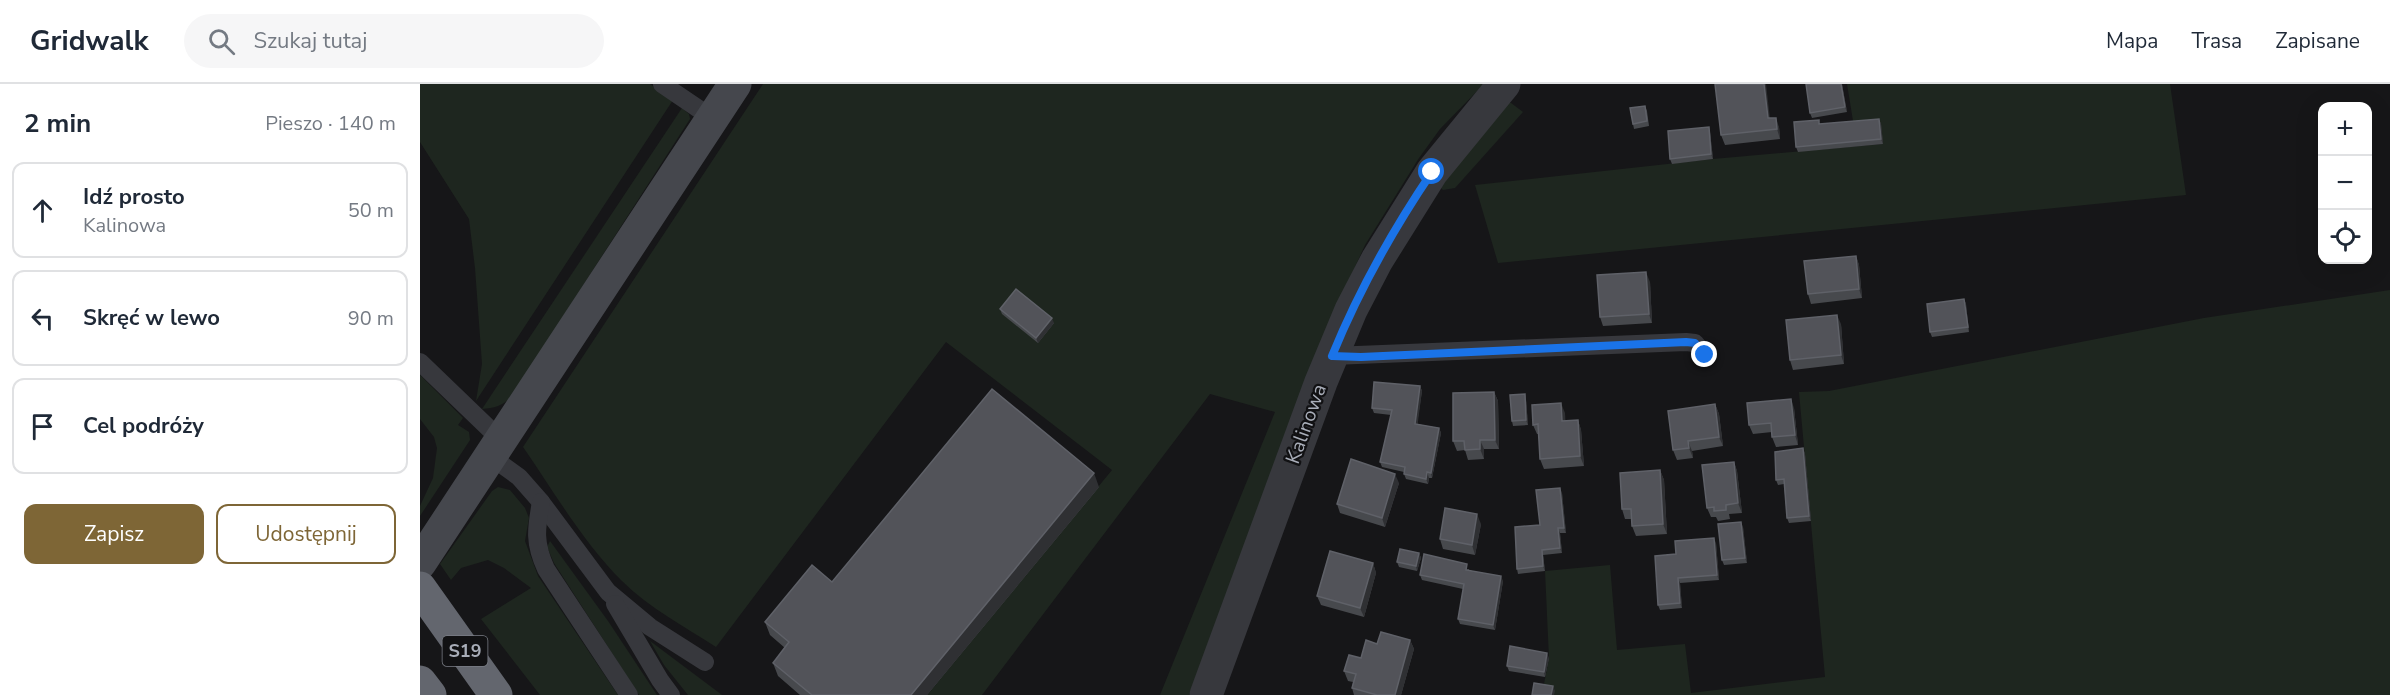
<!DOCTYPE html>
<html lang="pl">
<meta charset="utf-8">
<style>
body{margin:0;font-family:"Nunito Sans",sans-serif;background:#f6f6f7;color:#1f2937}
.controls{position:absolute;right:18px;top:18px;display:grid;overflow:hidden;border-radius:12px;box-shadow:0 6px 24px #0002}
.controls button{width:54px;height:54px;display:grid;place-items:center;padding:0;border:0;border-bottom:2px solid #e0e1e3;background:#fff;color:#1f2937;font:30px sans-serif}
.stop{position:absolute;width:18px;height:18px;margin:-14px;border:4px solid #1a73e8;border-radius:50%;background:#fff}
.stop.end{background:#1a73e8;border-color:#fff;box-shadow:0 2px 6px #0008}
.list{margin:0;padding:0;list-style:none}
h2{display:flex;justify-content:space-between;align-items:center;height:78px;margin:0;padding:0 24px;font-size:26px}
h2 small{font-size:20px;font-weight:400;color:#747a83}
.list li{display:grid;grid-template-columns:39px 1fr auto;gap:18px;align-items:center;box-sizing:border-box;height:96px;margin:0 12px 12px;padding:0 12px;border:2px solid #e0e1e3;border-radius:12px}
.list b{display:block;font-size:22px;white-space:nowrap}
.list p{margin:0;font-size:20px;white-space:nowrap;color:#747a83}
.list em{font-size:20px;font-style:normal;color:#747a83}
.actions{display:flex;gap:12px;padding:18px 24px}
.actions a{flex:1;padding:14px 0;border:2px solid #7e6636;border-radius:12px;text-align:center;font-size:21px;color:#7e6636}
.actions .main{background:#7e6636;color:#fff}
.icon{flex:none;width:33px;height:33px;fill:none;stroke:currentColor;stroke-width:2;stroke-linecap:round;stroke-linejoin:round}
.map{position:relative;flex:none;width:1970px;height:611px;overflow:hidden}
header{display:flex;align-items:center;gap:36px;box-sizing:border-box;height:84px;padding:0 30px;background:#fff;border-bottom:2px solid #e0e1e3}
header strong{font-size:28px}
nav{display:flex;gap:33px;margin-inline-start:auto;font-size:21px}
.search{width:420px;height:54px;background:#f6f6f7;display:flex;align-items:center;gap:15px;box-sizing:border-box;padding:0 21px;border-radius:33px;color:#747a83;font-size:22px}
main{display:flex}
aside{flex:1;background:#fff}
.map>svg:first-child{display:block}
.green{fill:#1e261f}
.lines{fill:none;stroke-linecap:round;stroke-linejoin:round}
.lane{stroke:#37383d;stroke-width:18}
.street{stroke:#37383d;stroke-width:33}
.secondary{stroke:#45474d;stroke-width:33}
.highway{stroke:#63666e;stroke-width:33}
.wall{fill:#47494d}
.shaded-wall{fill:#2f3033}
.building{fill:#525359;stroke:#5f6168;stroke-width:1.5}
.route{stroke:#1a73e8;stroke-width:8}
.labels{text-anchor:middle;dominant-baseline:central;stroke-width:4.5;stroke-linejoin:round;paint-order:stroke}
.shield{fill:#111113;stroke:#7b7e86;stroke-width:1.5}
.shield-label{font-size:18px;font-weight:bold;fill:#a8adb8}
.street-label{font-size:20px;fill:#a8adb8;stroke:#111113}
</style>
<header>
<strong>Gridwalk</strong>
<div class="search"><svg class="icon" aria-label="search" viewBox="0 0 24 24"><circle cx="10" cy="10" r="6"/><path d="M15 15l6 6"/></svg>Szukaj tutaj</div>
<nav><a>Mapa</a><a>Trasa</a><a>Zapisane</a></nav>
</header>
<main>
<aside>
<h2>2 min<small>Pieszo · 140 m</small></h2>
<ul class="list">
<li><svg class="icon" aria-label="ahead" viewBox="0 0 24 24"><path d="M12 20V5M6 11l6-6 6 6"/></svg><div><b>Idź prosto</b><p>Kalinowa</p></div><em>50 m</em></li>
<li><svg class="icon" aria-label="left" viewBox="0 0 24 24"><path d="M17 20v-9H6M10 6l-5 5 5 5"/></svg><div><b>Skręć w lewo</b></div><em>90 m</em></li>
<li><svg class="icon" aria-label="arrive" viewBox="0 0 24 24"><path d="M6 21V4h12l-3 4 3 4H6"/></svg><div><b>Cel podróży</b></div></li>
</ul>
<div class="actions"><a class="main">Zapisz</a><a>Udostępnij</a></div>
</aside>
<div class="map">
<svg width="1970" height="611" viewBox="0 0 1970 611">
<rect width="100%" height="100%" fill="#161618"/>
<g class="green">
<path d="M0 0H230L253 16 56 317 62 280 55 184 49 135 0 58Z"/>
<path d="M343 0H1064L1020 45 999 74 945 161 901 258 769 611H740L855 328 790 310 562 611H507L692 386 526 258 296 563C264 542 229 524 202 497 165 461 132 405 103 363Z"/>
<path d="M1427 0H1750L1766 111 1078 179 1055 101 1293 75 1463 60 1434 43Z"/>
<path d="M1086 19H1091L1103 28 1035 104 1023 106 1019 102Z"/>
<path d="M262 24 269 30 270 35 92 312C83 322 75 324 62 325Z"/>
<path d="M1970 206V611H1134V607L1123 605 1129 574 1125 487 1190 481 1197 566 1265 560 1271 609 1405 593 1379 308 1409 307 1784 234Z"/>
<path d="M0 291 43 334 38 341 49 348 50 356 0 432V422L13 394 17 364 14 353 0 335Z"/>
<path d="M78 403 90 406 105 424 109 434 105 457 118 492 198 611H120L61 535 111 504 84 484 68 476 41 484 31 496 20 480 72 407Z"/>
<path d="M130 457 188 537 237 611H219L134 479 127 463Z"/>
<path d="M230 557 302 611H268L244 581Z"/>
</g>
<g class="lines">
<g class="lane">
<path d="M242 0 292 34"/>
<path d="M912 272 1266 258 1275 259 1285 271"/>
<path d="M0 278 81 356"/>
<path d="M70 372 99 393 121 418 188 508 230 543 285 578"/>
<path d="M121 418C116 445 114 459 126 485L209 611"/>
<path d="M195 520 240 596 251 611"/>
</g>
<path class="street" d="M786 611 901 298 931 226 957 176 1012 88 1084 0"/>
<path class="secondary" d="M0 479 315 0"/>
<g class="highway">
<path d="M0 504 76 611"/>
<path d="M0 598 10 611"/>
</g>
</g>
<g class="wall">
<path d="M1386 0H1422L1427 28 1392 34 1390 29Z"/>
<path d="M1225 22 1227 27 1229 42 1214 45 1213 40Z"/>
<path d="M1350 34 1359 43 1360 55 1305 61 1301 51Z"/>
<path d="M1459 35 1461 40 1463 60 1378 68 1376 63 1401 40Z"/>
<path d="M1290 48 1293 75 1252 80 1250 75Z"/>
<path d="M1436 172 1439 181 1442 214 1391 220 1388 210Z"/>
<path d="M1230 198 1232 239 1183 242 1180 233Z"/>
<path d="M1544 215 1546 220 1549 248 1512 253 1510 248Z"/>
<path d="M580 225 634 239 618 259 582 230Z"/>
<path d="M1421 240 1424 280 1373 286 1370 276Z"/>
<path d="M1000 302 1002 307 997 340 1019 344 1021 349 1012 394H1009L1008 400 986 395 984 390V388L962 383 960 378 971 331 954 329 952 324Z"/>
<path d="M1074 308 1078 317 1079 365H1064V375L1048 376 1045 366 1037 367 1033 357Z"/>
<path d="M1106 315 1108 341 1093 342 1092 337Z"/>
<path d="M1295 320 1299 330 1303 362 1272 367 1273 374 1257 376 1253 366Z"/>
<path d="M1374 324 1378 361 1356 363 1352 353V348L1333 350 1329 341Z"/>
<path d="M1145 329V337L1158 336 1161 346 1164 382 1124 385 1120 375 1119 350H1117L1113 341Z"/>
<path d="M1383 364 1385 370 1391 437 1369 439 1367 434 1364 400 1358 401 1356 396Z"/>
<path d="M1314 378 1317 387 1322 429 1309 430 1310 435 1298 437 1296 433H1291L1287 424Z"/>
<path d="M1240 386 1244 396 1247 450 1216 452 1212 442V435H1205L1202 425Z"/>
<path d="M979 399 965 443 920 429 917 420Z"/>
<path d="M679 403 507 611H380L358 592 353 579 365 564 350 551 345 538 412 498Z"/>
<path d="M1142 409 1146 449H1140L1142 469 1123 471 1125 487 1098 490 1097 485 1120 441Z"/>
<path d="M1061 440 1055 471 1023 465 1020 455Z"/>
<path d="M1323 443 1327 479 1304 481 1302 476Z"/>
<path d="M1296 459 1299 496 1260 499 1262 524 1240 526 1238 521 1256 470Z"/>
<path d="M999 469 1001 474 997 487 979 483 977 478Z"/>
<path d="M953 479 956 489 944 533 901 521 897 512Z"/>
<path d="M1049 485V486L1083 497 1075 546 1040 540 1038 535 1043 505 1002 496 1000 491Z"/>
<path d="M990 556 994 565 981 611H934L932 604 933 598 928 597 924 587 941 574 957 560Z"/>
<path d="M1129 574 1125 593 1089 587 1087 582Z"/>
</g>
<g class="shaded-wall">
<path d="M1344 0H1346L1351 44 1348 34Z"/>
<path d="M1421 0H1422L1427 28 1425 23Z"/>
<path d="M1356 34 1359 43 1360 55 1357 45Z"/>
<path d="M1459 35 1461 40 1463 60 1461 55Z"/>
<path d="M1289 43 1290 48 1293 75 1291 70Z"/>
<path d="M1436 172 1439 181 1442 214 1439 205Z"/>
<path d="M1226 188 1230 198 1232 239 1229 230Z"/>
<path d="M1544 215 1546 220 1549 248 1548 243Z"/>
<path d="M1417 231 1421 240 1424 280 1421 271Z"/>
<path d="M632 234 634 239 618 259 616 254Z"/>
<path d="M1000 302 1002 307 997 345 995 340Z"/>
<path d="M1074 308 1078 317 1079 365 1075 356Z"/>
<path d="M1105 310 1106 315 1108 341 1106 336Z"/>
<path d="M1371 315 1374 324 1378 361 1375 351Z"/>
<path d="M1141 319 1145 329 1146 347 1142 337Z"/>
<path d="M1295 320 1299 330 1303 362 1299 353Z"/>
<path d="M1158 336 1161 346 1164 382 1160 372Z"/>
<path d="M1019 344 1021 349 1012 394 1011 389Z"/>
<path d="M1060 356 1064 365V375L1060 365Z"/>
<path d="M1268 357 1272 367 1273 374 1269 364Z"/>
<path d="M1383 364 1385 370 1391 437 1389 432Z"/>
<path d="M1314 378 1317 387 1322 429 1318 419Z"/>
<path d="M1240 386 1244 396 1247 450 1243 440Z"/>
<path d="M1007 388 1009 394 1008 400 1006 395Z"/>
<path d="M674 389 679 403 507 611H491Z"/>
<path d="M975 390 979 399 965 443 962 434Z"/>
<path d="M1140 404 1142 409 1146 449 1144 444Z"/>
<path d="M1057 430 1061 440 1055 471 1052 461Z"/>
<path d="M1321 438 1323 443 1327 479 1325 474Z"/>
<path d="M1138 444 1140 449 1142 469 1140 464Z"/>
<path d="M1294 454 1296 459 1299 496 1297 491Z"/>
<path d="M1122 466 1123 471 1125 487 1123 482Z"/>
<path d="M999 469 1001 474 997 487 996 482Z"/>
<path d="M953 479 956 489 944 533 940 524Z"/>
<path d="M1081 492 1083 497 1075 546 1073 541Z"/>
<path d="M1258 494 1260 499 1262 524 1260 519Z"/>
<path d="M990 556 994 565 981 611H975Z"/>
<path d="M1127 569 1129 574 1125 593 1124 588Z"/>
<path d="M1133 602 1135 607 1134 611H1131Z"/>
</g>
<g class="building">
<path d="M1295 0H1344L1348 34H1356L1357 45 1301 51Z"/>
<path d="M1386 0H1421L1425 23 1390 29Z"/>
<path d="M1225 22 1227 37 1213 40 1210 24Z"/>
<path d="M1459 35 1461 55 1376 63 1374 38 1399 36V40Z"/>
<path d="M1289 43 1291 70 1250 75 1248 47Z"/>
<path d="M1436 172 1439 205 1388 210 1384 177Z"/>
<path d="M1226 188 1229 230 1180 233 1177 191Z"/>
<path d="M596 205 632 234 616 254 580 225Z"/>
<path d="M1544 215 1548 243 1510 248 1507 220Z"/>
<path d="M1417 231 1421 271 1370 276 1366 236Z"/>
<path d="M954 298 1000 302 995 340 1019 344 1011 389 1007 388 1006 395 984 390 985 383 960 378 972 326 952 324Z"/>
<path d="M572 305 674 389 491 611H392L353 579 369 558 345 538 392 481 412 498Z"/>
<path d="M1074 308 1075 356H1060V365L1045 366 1044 357H1033V309Z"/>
<path d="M1105 310 1106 336 1092 337 1090 311Z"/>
<path d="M1371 315 1375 351 1352 353 1351 339 1329 341 1327 319Z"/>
<path d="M1141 319 1142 337 1158 336 1160 372 1120 375 1118 340 1113 341 1112 321Z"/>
<path d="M1295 320 1299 353 1268 357 1269 364 1253 366 1248 327Z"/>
<path d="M1383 364 1389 432 1367 434 1364 395 1356 396 1355 368Z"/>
<path d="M931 375 975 390 962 434 917 420Z"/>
<path d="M1314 378 1318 419 1306 421V426L1294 427V423L1287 424 1282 381Z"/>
<path d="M1240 386 1243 440 1212 442 1211 425H1202L1200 389Z"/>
<path d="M1140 404 1144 444H1138L1140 464 1122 466 1123 482 1097 485 1095 443 1120 441 1116 406Z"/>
<path d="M1025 424 1057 430 1052 461 1020 455Z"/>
<path d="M1321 438 1325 474 1302 476 1298 440Z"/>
<path d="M1294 454 1297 491 1258 494 1260 519 1238 521 1235 472 1256 470 1255 457Z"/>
<path d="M980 465 999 469 996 482 977 478Z"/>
<path d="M910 467 953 479 940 524 897 512Z"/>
<path d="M1004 470 1047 480 1046 486 1081 492 1073 541 1038 535 1044 500 1000 491Z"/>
<path d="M961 548 990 556 975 611H957L932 604 936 590 924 587 929 571 941 574 946 556 957 560Z"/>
<path d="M1090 562 1127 569 1124 588 1087 582Z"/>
<path d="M1114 599 1133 602 1131 611H1112Z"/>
</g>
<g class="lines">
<path class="route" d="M1012 88C972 147 939 206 912 272L941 273 1266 258 1275 259 1285 271"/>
</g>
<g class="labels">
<rect class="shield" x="22.5" y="552" width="45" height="30" rx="4.5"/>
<g class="shield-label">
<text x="45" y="567">S19</text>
</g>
<g class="street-label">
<text transform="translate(886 340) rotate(-70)">Kalinowa</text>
</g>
</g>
</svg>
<div class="controls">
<button>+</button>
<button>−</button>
<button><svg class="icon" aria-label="locate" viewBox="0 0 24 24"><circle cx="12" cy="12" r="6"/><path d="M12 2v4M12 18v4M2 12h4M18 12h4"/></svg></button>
</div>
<div class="stop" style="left:1012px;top:88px"></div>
<div class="stop end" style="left:1285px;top:271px"></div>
</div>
</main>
